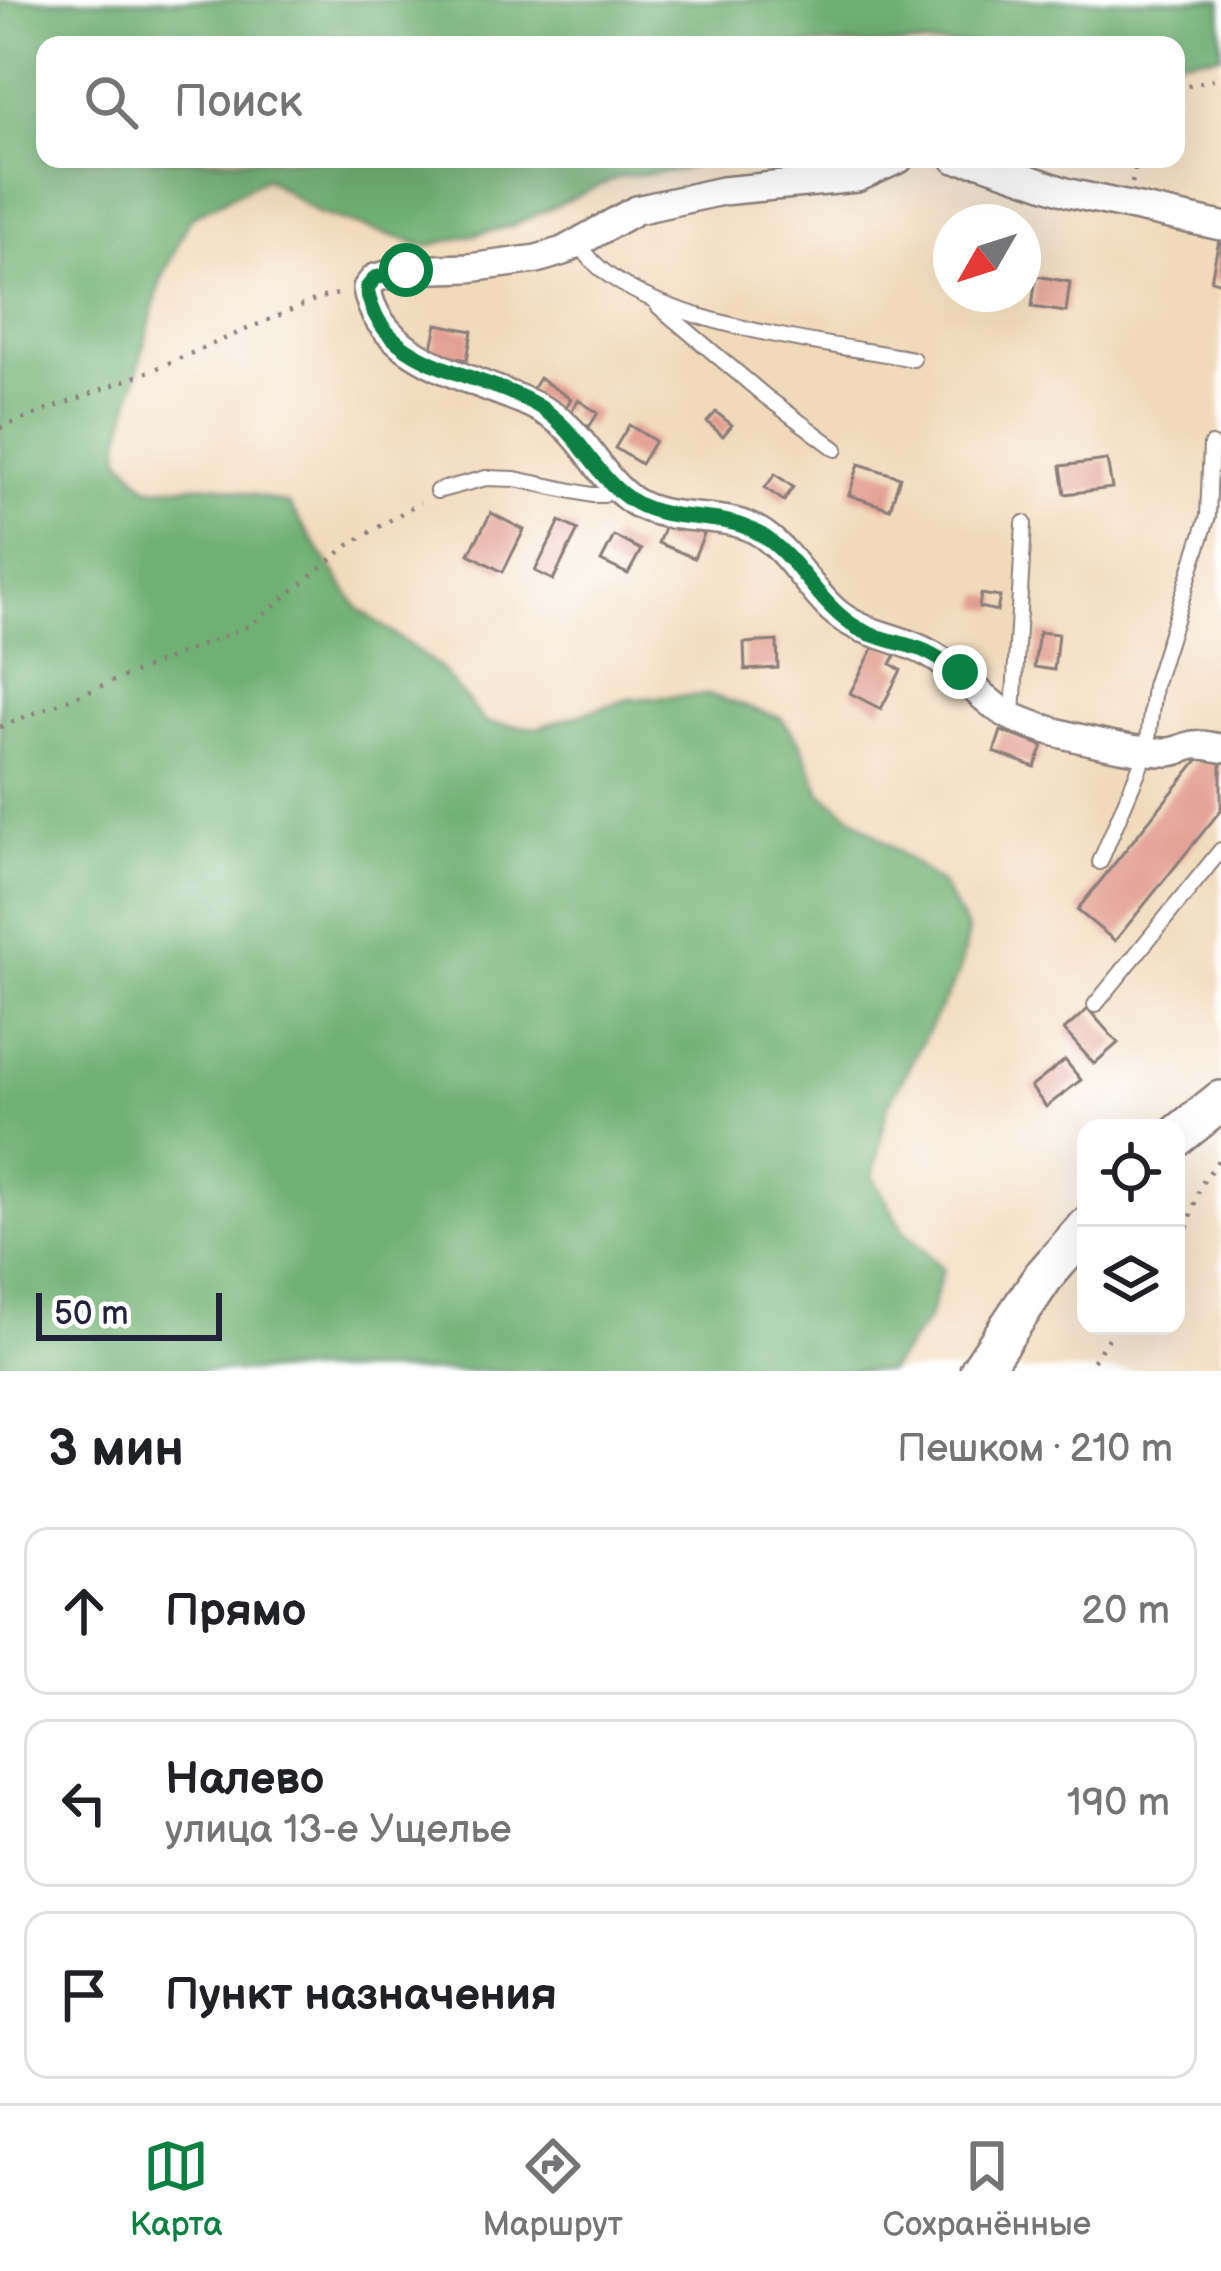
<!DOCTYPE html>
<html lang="ru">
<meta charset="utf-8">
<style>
body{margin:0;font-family:"Balsamiq Sans",sans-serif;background:#f2f2f2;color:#202124}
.controls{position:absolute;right:36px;bottom:36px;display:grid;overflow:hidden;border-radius:24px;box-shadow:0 12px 48px #0002}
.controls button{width:108px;height:108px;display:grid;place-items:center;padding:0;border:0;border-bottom:3px solid #e0e0e0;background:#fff;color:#202124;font:60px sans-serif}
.compass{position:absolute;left:933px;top:204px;width:108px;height:108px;border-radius:50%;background:#fff;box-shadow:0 12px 48px #0002;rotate:231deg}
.scale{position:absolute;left:36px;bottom:30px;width:186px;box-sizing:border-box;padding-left:12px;border:6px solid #22223b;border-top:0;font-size:33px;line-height:42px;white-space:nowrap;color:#22223b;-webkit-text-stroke:9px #fff;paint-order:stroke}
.stop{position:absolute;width:36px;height:36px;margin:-27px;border:9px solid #0b8043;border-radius:50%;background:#fff}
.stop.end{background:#0b8043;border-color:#fff;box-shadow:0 3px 12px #0008}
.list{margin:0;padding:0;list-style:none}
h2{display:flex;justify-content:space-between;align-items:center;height:156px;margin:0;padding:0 48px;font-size:51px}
h2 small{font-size:39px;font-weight:400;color:#757577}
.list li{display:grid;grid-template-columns:78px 1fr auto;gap:36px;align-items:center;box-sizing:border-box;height:168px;margin:0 24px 24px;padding:0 24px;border:3px solid #e0e0e0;border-radius:24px}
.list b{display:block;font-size:45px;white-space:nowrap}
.list p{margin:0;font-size:39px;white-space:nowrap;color:#757577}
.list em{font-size:39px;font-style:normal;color:#757577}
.icon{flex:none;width:66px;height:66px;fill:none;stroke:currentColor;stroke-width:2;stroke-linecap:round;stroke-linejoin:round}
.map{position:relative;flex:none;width:1221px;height:1371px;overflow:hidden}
.search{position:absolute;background:#fff;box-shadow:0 12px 48px #0002;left:36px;right:36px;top:36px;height:132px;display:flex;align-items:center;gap:30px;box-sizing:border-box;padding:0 42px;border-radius:24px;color:#757577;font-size:45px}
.sheet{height:732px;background:#fff}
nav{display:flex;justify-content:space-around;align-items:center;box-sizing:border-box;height:168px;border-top:3px solid #e0e0e0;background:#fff;font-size:33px;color:#757577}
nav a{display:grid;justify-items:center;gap:6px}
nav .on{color:#0b8043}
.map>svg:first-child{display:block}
.forest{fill:#70b072;stroke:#496956;stroke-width:3}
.building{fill:#e29e90}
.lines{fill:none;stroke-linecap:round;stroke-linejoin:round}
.lane-casing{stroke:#8a7e7a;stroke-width:18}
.street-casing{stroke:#8a7e7a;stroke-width:32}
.secondary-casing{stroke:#8a7e7a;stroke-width:44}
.path{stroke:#8a7e7a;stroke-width:4.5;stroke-dasharray:3 9;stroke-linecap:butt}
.lane{stroke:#fff;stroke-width:14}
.street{stroke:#fff;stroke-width:27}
.secondary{stroke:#fff;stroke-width:39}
.route{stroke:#0b8043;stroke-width:15}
</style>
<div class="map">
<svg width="1221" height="1371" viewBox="0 0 1221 1371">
<rect width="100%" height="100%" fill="#fff"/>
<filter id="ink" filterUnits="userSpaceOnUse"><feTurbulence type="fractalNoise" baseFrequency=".00833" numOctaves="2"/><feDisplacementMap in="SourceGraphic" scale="24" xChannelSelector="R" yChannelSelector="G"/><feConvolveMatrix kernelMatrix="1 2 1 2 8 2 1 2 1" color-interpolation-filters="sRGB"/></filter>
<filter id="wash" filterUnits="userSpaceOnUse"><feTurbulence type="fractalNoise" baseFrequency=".004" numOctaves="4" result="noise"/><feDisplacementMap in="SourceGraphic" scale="48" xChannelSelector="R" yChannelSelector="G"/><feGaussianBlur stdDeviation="2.7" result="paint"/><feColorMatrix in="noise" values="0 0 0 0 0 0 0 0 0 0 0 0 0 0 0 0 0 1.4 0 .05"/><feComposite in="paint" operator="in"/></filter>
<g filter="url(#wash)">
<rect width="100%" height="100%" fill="#f1daba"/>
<path class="forest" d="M0 0H1221V55L1177 59 1176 45H45V159H710L681 170 619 177 511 226 426 246 318 213 266 178 190 218 160 283 122 433 120 457 148 488 216 485 288 504 359 609 438 666 486 723 537 728 629 699 710 695 781 718 800 742 821 793 941 884 968 931 959 973 887 1107 873 1177 903 1230 943 1269 929 1318 888 1371H0Z"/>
<g id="blocks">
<g class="building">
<path d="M1219 240H1221V283L1211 280Z"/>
<path d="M1036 276 1070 282 1066 312 1032 307Z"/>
<path d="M437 324 472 331 467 360 431 353Z"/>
<path d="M539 378 571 399 562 413 530 393Z"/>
<path d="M578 400 598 413 589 427 569 415Z"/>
<path d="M716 412 732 425 723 436 707 422Z"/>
<path d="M629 425 655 441 641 464 615 448Z"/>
<path d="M1107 460 1112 488 1065 494 1061 466Z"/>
<path d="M859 464 900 477 890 509 849 495Z"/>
<path d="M775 474 793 487 784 501 765 488Z"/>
<path d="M491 513 524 530 503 572 469 554Z"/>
<path d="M668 519 704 534 694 558 658 543Z"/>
<path d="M560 521 578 530 553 580 535 571Z"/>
<path d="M614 536 641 550 628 574 601 561Z"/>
<path d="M981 594 1000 597 997 611 979 607Z"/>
<path d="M1039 632 1058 634 1054 670 1034 667Z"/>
<path d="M777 641 778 668 745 670 744 643Z"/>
<path d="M877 641 898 651 891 664 901 670 881 709 850 693Z"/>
<path d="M1001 731 1043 746 1035 767 994 752Z"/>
<path d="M1206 750 1221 762V810L1115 941 1077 910Z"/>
<path d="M1088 1009 1118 1043 1094 1064 1064 1030Z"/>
<path d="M1065 1060 1081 1080 1046 1107 1031 1087Z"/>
</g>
</g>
</g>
<g filter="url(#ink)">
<use href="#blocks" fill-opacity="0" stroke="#8a7e7a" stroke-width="3"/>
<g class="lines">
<g class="lane-casing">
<g id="lane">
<path d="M579 242C619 322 829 343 913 359"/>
<path d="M658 306 765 396 836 449"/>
<path d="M437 491 486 478 515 479 592 495H604L612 486"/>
<path d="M1013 715 1024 523"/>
<path d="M1100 862 1147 750 1154 686 1208 516 1211 445"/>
<path d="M1095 1005 1221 850"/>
</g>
</g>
<g class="street-casing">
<g id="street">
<path d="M899 159 857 178 722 191 636 210 563 251 537 259 469 268 406 270 375 278 367 288C376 353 459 375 512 396 533 404 550 412 567 427 592 450 604 482 633 501 672 526 726 508 764 535 792 555 808 587 832 609 861 636 898 635 930 654 962 671 984 705 1017 719 1050 733 1133 753 1168 752 1177 752 1185 746 1194 745 1202 744 1213 747 1221 748"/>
<path d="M955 159 980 162 1069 193 1221 226"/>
</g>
</g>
<g class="secondary-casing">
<g id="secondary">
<path d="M1176 1137 1221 1101"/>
<path d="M980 1371 1043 1277 1086 1228"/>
</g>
</g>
<g class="path">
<path d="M1176 89 1221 77"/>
<path d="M1132 183 1138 159"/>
<path d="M0 428 155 369 319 298 344 293"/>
<path d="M0 727 249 626 349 545 420 502"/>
<path d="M1176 1249 1186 1233 1200 1186 1221 1156"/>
<path d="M1087 1371 1116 1326"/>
</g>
<use href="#lane" class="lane"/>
<use href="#street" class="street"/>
<use href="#secondary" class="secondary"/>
</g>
</g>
<g class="lines" filter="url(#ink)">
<path class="route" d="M406 270 375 278 367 288C379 374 493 371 547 412 582 437 598 482 636 503 674 524 723 511 760 534 797 556 816 600 851 624 871 638 898 641 920 649 934 654 947 664 960 672"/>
</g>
</svg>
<div class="controls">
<button><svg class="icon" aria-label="locate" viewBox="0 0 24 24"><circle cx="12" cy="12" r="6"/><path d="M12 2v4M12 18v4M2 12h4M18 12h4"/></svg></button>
<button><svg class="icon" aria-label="layers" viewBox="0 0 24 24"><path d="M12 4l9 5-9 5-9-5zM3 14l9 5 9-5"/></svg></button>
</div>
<svg class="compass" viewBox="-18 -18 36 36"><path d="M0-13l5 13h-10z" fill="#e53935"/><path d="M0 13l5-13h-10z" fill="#757577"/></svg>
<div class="scale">50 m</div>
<div class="stop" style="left:406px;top:270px"></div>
<div class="stop end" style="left:960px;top:672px"></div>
<div class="search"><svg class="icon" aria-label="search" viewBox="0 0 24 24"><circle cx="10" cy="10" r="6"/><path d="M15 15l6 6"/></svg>Поиск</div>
</div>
<section class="sheet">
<h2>3 мин<small>Пешком · 210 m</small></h2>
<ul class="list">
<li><svg class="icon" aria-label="ahead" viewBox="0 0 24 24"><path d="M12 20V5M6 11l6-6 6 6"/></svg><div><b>Прямо</b></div><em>20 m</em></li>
<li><svg class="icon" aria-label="left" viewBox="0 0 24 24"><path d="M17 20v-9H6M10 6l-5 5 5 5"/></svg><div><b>Налево</b><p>улица 13-е Ущелье</p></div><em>190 m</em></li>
<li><svg class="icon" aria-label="arrive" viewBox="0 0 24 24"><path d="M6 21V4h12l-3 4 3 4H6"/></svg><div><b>Пункт назначения</b></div></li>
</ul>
</section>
<nav>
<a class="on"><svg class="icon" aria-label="map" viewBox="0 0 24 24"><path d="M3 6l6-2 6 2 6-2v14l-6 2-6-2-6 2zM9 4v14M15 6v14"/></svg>Карта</a>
<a><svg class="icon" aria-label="directions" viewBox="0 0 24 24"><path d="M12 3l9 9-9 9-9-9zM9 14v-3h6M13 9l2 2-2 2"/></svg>Маршрут</a>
<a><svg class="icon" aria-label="saved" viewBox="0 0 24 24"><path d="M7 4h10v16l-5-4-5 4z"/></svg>Сохранённые</a>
</nav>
